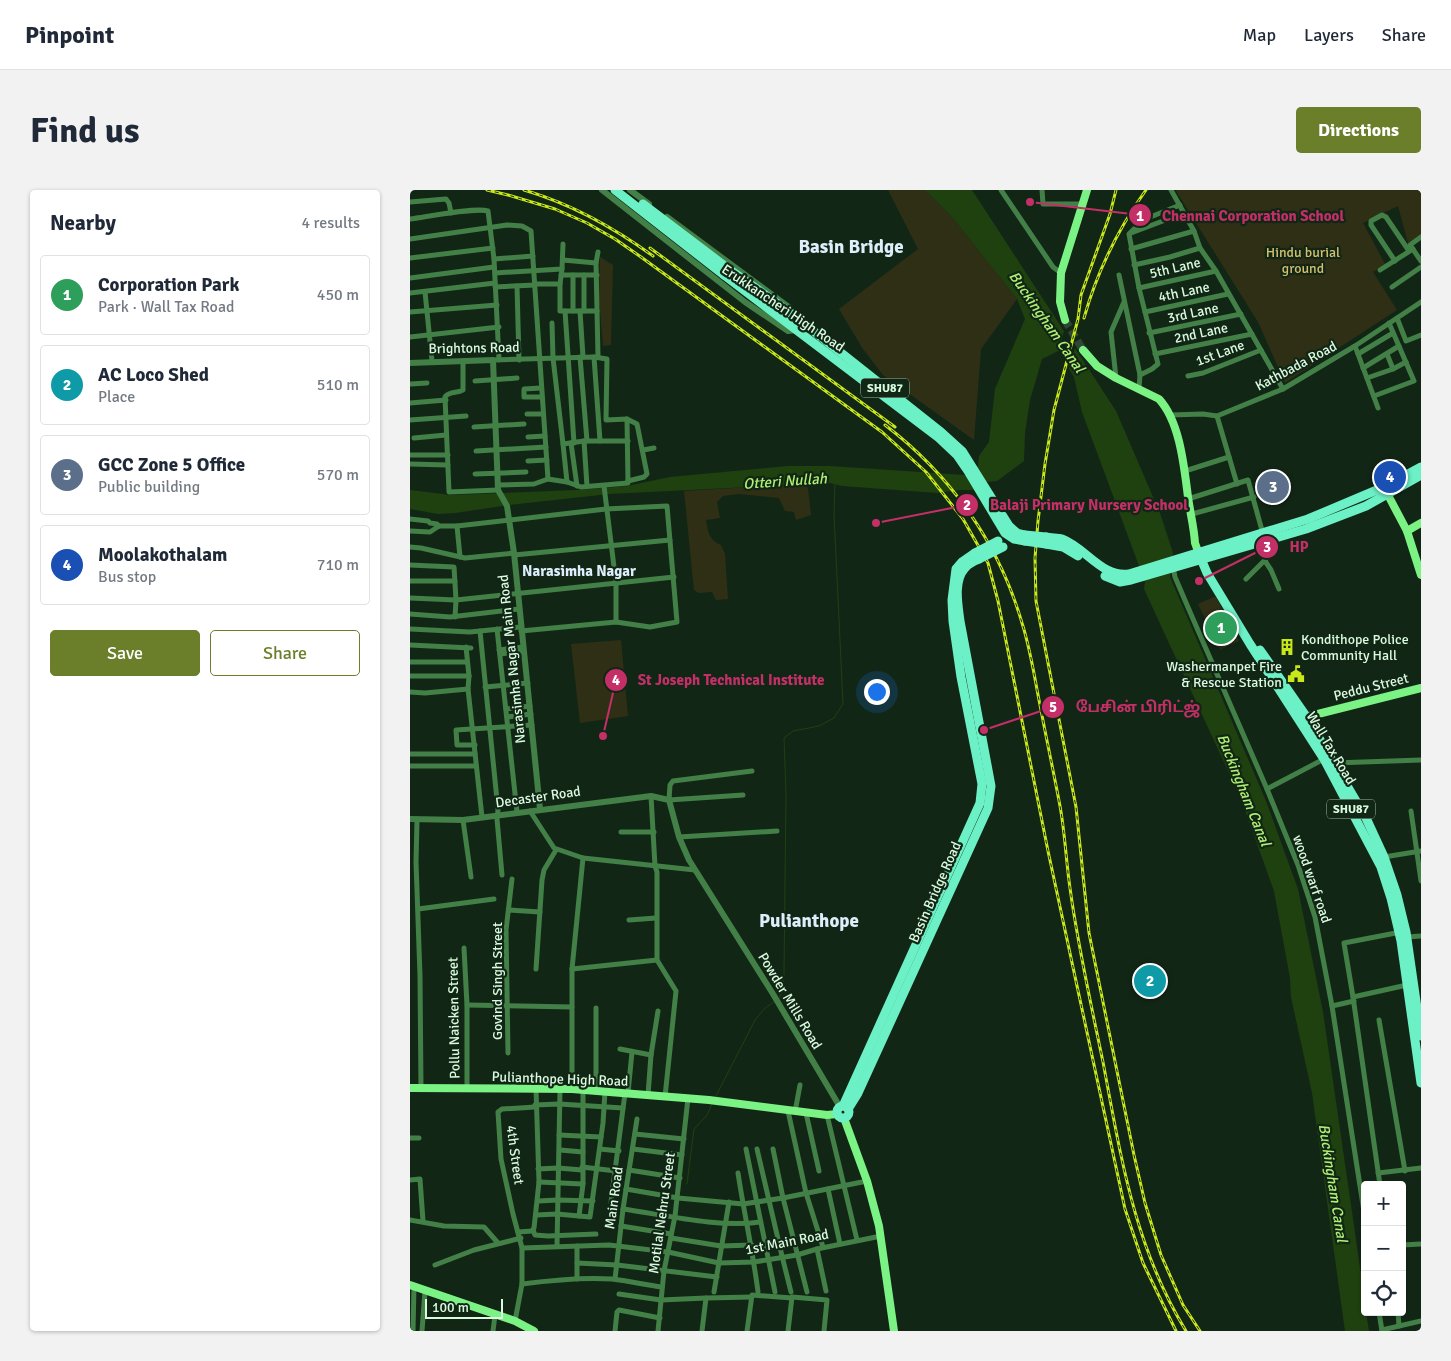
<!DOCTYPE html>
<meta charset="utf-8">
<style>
body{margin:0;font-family:Signika,"Noto Sans Tamil",sans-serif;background:#f2f2f3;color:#1f2937}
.controls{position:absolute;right:15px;bottom:15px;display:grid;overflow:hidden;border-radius:5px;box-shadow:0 1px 4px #0004}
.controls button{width:45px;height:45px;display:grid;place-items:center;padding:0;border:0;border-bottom:1px solid #e0e1e3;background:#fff;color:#1f2937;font:25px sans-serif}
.scale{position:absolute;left:15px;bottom:12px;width:78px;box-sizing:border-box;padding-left:5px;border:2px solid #dafbe0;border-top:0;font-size:14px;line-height:18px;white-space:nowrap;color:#dafbe0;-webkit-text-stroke:4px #122616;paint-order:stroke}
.you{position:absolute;left:466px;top:501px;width:18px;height:18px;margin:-12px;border:4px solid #fff;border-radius:50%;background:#1a73e8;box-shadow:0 0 0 8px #1a73e833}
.badge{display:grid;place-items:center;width:32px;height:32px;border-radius:50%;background:#6b7f2a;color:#fff;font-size:16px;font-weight:700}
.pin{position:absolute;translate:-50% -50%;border:2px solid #fff;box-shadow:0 1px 5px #0006}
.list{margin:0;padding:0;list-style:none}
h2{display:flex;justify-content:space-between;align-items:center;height:65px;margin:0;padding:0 20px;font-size:21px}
h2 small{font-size:16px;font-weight:400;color:#747a83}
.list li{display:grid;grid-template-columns:32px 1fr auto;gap:15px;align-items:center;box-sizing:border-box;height:80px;margin:0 10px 10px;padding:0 10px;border:1px solid #e0e1e3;border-radius:5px}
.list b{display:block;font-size:19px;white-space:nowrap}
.list p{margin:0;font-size:16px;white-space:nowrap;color:#747a83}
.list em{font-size:16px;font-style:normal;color:#747a83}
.actions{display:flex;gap:10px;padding:15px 20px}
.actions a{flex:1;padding:11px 0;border:1px solid #6b7f2a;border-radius:5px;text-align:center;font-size:18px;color:#6b7f2a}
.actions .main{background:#6b7f2a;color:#fff}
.icon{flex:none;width:28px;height:28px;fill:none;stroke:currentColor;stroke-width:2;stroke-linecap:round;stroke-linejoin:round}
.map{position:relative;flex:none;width:1011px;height:1141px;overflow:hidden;border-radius:5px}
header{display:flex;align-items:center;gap:30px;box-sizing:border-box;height:70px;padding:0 25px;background:#fff;border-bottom:1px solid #e0e1e3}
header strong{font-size:24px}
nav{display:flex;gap:28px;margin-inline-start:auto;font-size:18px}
.intro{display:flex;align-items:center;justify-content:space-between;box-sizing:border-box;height:120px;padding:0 30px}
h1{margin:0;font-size:35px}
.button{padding:12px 22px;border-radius:5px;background:#6b7f2a;color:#fff;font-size:18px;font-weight:700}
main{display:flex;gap:30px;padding:0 30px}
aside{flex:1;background:#fff;border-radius:5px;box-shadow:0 1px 4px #0004}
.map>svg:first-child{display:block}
.green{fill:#2f2f16}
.water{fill:#1f4110}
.pier{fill:#122616}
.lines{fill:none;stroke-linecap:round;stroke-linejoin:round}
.stream{stroke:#1f4110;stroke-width:1}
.secondary-tunnel{stroke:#304634;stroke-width:8;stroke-dasharray:8 4;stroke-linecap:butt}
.minor{stroke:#428047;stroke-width:5}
.tertiary{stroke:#428047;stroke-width:6}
.secondary{stroke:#7bf284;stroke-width:8}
.primary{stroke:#6cf0c5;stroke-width:9}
.rail-casing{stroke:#c9e81a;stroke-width:3}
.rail{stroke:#122616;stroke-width:1;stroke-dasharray:4;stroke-linecap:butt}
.primary-bridge{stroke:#6cf0c5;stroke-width:9}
.labels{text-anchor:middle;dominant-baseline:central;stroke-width:4.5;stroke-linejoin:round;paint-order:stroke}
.shield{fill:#122616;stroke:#9ebba3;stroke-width:1}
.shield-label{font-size:12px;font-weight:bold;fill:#dafbe0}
.park-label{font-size:14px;fill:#d5c06d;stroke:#122616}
.street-label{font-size:14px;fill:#dafbe0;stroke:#122616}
.poi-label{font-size:14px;fill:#dafbe0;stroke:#122616;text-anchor:start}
.water-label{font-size:15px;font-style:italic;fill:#b0f173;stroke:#122616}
.neighbourhood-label{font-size:15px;font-weight:bold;fill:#dceffb;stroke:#122616}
.district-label{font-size:19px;font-weight:bold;fill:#dceffb;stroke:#122616}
.leader{fill:none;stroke:#c42f68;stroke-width:2}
.callout-dot{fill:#c42f68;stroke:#122616;stroke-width:2}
.mark-label{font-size:15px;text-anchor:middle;font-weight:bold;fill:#fff}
.callout-label{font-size:15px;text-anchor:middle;font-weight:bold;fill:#c42f68;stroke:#122616;stroke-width:4.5;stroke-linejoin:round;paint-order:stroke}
</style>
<header>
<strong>Pinpoint</strong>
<nav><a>Map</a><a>Layers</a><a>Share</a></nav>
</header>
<div class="intro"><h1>Find us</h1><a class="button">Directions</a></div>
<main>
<aside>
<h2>Nearby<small>4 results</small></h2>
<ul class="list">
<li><span class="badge" style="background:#2e9e5b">1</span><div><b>Corporation Park</b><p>Park · Wall Tax Road</p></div><em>450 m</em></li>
<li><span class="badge" style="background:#0f9aa8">2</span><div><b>AC Loco Shed</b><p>Place</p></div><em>510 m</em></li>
<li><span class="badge" style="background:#5c6f8a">3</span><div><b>GCC Zone 5 Office</b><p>Public building</p></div><em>570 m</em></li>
<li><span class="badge" style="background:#1a4fb4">4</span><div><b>Moolakothalam</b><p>Bus stop</p></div><em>710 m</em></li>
</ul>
<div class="actions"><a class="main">Save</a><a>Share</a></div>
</aside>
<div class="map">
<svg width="1011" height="1141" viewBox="0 0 1011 1141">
<rect width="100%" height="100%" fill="#122616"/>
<g class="green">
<path d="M478 0H515L542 27 607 109 571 159 564 250 473 185 453 159 429 119 508 59Z"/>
<path d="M768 0H1011V45L998 53 988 16 953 33 975 74 963 82 987 120 875 193 848 132 766 1Z"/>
<path d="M190 67 203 75 201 155 193 156 189 109Z"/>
<path d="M395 294 398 298 401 325 386 330 384 322 375 321 369 308 329 304 313 306 307 312 310 328 296 330C298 342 299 350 311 355L315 364 318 409 306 410 302 402 289 403 284 400 274 301Z"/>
<path d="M804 407H806L829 451 810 460 788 414Z"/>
<path d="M211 450 218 526 170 533 161 454Z"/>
</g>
<path class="water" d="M515 0H562L706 221 750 323 763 363 760 387 856 611 888 699 913 822 955 1112V1122H956L959 1141H935L902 903 881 807 880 788 864 701 831 609 734 399 735 392 672 222 664 187 648 161 632 169 620 210 615 243 614 271 587 291 577 292 565 300H550L528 303 432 296 420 293 199 304 99 315 45 323 28 324 0 319V300L41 305 167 300 217 296 260 287 378 276H420L555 285 568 276 569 266 579 252 585 199 615 129 607 109 542 27Z"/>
<path class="pier" d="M655 137 666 154 658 182 654 175 655 172 651 171 648 165Z"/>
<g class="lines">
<g class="stream">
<path d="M369 808 373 801 374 783 376 603 374 548 383 541 409 536 424 528 433 514 424 324 425 294"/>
<path d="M305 908 345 830 355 818 365 811"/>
<path d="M277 994 284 939 297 925 302 914"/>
</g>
<path class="secondary-tunnel" d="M655 130 673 160"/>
<g class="minor">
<path d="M591 0 643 77 651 83"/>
<path d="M632 0 633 14H672"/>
<path d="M761 0 784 41 790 58 806 81 873 199"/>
<path d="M0 12 36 9 39 13 41 23"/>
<path d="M0 29C16 27 65 17 78 21L84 69 89 170"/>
<path d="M721 43 774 23"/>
<path d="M1011 47 1000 55 1011 71"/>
<path d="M0 49 97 35 112 36 121 41 138 289"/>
<path d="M721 59 784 41"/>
<path d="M188 62 186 73 188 167"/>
<path d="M0 68 83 58"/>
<path d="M84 69 123 66"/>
<path d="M153 70 186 73"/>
<path d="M985 71 961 35V31L972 25 976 27 999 61"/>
<path d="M724 75 760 67 790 58"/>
<path d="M970 80 1003 59"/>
<path d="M85 83 152 79 153 54"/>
<path d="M151 85H187"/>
<path d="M163 85V121"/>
<path d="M709 85 730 185 729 198"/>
<path d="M0 88 84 77"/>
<path d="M125 94H150L152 79"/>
<path d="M150 94V121H187"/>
<path d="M107 96 109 170"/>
<path d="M85 97 125 95"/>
<path d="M982 97 1011 77"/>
<path d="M729 98 806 81"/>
<path d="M15 102 22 171"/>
<path d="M0 103 85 93"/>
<path d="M155 121 164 253"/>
<path d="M170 121 173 167"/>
<path d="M174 121V85"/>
<path d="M0 122 87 115"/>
<path d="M735 122 818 104"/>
<path d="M987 128 996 151 1011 145"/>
<path d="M142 133 143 168 153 254"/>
<path d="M739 143 831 124"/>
<path d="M0 147 89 137"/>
<path d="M945 156 968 218"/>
<path d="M745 164 842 144"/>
<path d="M948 164 983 143"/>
<path d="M977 164 983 179"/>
<path d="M170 167 177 251"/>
<path d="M184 167 190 251"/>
<path d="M83 170 184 167 197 169 196 230 217 229 218 293 171 297 157 292"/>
<path d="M53 172V200C47 204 40 200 35 207L39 302 88 300"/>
<path d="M953 178 989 156"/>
<path d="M730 185 742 179 748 174 729 98 719 44 733 30 770 15"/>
<path d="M778 186 793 183 851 160"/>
<path d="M706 188 701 142 714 112"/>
<path d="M957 188 983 179 996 172"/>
<path d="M65 191 107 188"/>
<path d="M0 194 17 193"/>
<path d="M131 198 114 199V207H132"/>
<path d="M964 206 1004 191 979 133"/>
<path d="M0 213 36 210"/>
<path d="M117 224H133"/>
<path d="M760 225 793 224 807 226 873 199 945 156 1011 112"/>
<path d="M807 226 827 294"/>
<path d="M217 229 227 234 237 284 234 287 218 291"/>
<path d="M0 230 56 226"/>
<path d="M64 237 114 234"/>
<path d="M118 247 135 246"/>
<path d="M4 248 36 245"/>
<path d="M174 251 177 296"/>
<path d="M161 253 167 296"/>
<path d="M233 260 244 258"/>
<path d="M66 261 136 257"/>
<path d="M0 265H38"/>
<path d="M118 271 137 270"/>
<path d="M0 274 38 275"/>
<path d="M775 281 819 267"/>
<path d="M65 284 116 282"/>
<path d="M88 295 124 294 138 289 157 292 153 254 174 251H218"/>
<path d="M194 296 206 393V432"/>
<path d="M778 309 838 290 853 344"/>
<path d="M782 324 844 307"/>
<path d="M0 329 18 331 20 333 27 334 29 336"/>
<path d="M47 336 50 367"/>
<path d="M0 341 20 342 29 336H47L196 319 257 316 267 432 240 437 206 432 111 441"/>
<path d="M0 357 11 358 55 368 104 363"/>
<path d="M104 365 260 350"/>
<path d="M855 371 861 380 869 399"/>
<path d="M0 375 44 377 46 410 45 427"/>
<path d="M763 377 765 387 780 422 857 599 888 675 905 727 922 816 955 1028"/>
<path d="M836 389 860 365 862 360 859 350"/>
<path d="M0 391H45"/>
<path d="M0 408 46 410 264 387"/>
<path d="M0 424 40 427 109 419"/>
<path d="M0 439 60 442 110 437"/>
<path d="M87 439 107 622"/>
<path d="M70 441 88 620 87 629 92 685"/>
<path d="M0 455 61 458"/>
<path d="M56 457 59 486 58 499 72 627"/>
<path d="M89 460 113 457"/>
<path d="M90 464 113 461"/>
<path d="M0 472H57"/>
<path d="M0 486H59"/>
<path d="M75 497 118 493"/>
<path d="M0 502 15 503 58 499"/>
<path d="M96 519 120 516"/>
<path d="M97 527 121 524"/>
<path d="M65 555H47L46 540 122 535"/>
<path d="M0 564H65"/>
<path d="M924 573 1011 570"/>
<path d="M0 576H66"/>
<path d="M857 599 914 569"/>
<path d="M333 605 259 610 260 595 263 591 342 581"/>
<path d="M241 606 245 676 247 682V770L266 801 255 907"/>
<path d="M120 621 144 658 173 668 285 680"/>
<path d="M1001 621 1011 691"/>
<path d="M7 630 6 672 10 786 11 898"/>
<path d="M53 630 61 687"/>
<path d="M211 642H244"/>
<path d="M269 647 367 641"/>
<path d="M974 667 1011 661"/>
<path d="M8 719 84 709"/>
<path d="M99 720 130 722"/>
<path d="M219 730 246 728"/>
<path d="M997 747 1011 746"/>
<path d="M54 758 57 815V898"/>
<path d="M126 779 132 690 134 680 146 660"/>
<path d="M162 779 247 770"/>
<path d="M943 807 997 795"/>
<path d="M57 815 162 817"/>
<path d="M922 816 944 811"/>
<path d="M969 830 995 981"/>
<path d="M210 859 241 865"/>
<path d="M98 863 96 740 102 689"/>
<path d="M162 899V779L173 668"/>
<path d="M184 900 186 893V818"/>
<path d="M218 903 222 862"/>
<path d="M238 905 241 865 248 821"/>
<path d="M125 915 149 914 213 918"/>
<path d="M378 921 396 1003 413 1057"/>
<path d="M385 922 390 895"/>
<path d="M396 923 409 981"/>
<path d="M417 925 447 1050"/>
<path d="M225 944 274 949"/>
<path d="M149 945 191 947"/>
<path d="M0 948H9"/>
<path d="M190 959 209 961"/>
<path d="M223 959 272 965"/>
<path d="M336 959 365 1102"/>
<path d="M347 959 372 1066 381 1102"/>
<path d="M363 959 373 1008 397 1102"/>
<path d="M150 960 173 962"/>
<path d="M172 977 206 981"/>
<path d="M128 979 148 978 172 980"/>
<path d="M219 980 270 988"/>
<path d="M328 983C334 1023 343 1062 348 1102"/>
<path d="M968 983 1011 978"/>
<path d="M0 990 10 989 13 1031"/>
<path d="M129 992 173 994"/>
<path d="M970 995 943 807 934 753 991 742"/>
<path d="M216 999 268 1008 333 1014 373 1008 457 991"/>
<path d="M418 999 430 1054"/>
<path d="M128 1011 148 1010 183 1011"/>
<path d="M201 1012 215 903"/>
<path d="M213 1019C255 1025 309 1038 350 1032"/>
<path d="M126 1025 147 1024 180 1027 193 933 195 901"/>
<path d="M169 1026 173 994V900"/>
<path d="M0 1030 34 1036 74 1037 88 1053"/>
<path d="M211 1036 261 1044"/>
<path d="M123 1040 125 1045 138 1046 186 1044"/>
<path d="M108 1042 122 1041 124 1038 129 992 126 899"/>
<path d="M261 1048 311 1056 342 1055"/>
<path d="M992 1055 1011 1054"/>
<path d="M147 1056 150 899"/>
<path d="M167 1056V1089"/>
<path d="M112 1058 199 1055 258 1062 309 1073 344 1072 387 1065 407 1059 471 1046"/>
<path d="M407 1059 416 1101"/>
<path d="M167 1073 207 1075 307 1087"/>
<path d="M25 1075 64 1060 111 1048"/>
<path d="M205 1089 213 1019 227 929"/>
<path d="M112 1094C142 1090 172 1087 202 1089 219 1091 236 1095 252 1097"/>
<path d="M304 1102 319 1012"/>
<path d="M209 1104 251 1110 296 1108"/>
<path d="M969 1122 972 1141"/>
<path d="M988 1122 989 1136"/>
<path d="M105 1131 112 1094V1058L103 1024 91 969 88 922 92 919 125 917"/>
<path d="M972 1140 1011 1131"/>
<path d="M3 1141 4 1096"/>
<path d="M12 1141 15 1101"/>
<path d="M83 1141 85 1125"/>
<path d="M205 1141 207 1122 209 1120 250 1128"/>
<path d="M248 1141 254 1081 265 1026 278 908"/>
<path d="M292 1141 296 1108 342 1107"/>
<path d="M337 1141 342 1105 382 1108"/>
<path d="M378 1141 382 1107 417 1110 414 1141"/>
</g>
<g class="tertiary">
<path d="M192 0 335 112 378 141 386 140"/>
<path d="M220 0 239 14"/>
<path d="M257 27 380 118"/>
<path d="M0 173 83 170 88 300 97 316 104 363 130 619"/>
<path d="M0 629 53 630 241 606 259 610 269 647 279 670 363 804 430 917"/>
</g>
<g class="secondary">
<path d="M655 130 650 112 651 83 677 0"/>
<path d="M673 160 687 176 706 188 749 209C770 232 774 276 778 307 780 322 784 337 785 353L789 364"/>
<path d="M978 305 997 341 1011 385"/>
<path d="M997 341 1011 333"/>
<path d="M892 528 1011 498"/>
<path d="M0 898 162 899 299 910 417 925 427 924"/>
<path d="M434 928 457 991 469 1036 484 1141"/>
<path d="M0 1095 105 1131 124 1141"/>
</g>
<g class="primary">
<path d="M320 80 382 124 531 242 552 261 599 336 607 343 615 345"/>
<path d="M314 85 529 248 547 265 558 281 595 343 604 349 615 351"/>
<path d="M636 347C641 348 648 348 652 349 676 358 692 388 719 384L898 329 974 297 1011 277"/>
<path d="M636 354 653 357 668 366"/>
<path d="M789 364 797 383 840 454 914 569 971 677 981 708 991 751 1011 893"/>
<path d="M695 386 710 392 721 390 896 339 956 316 1011 285"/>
<path d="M850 460 896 526 956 628 974 667 987 705 996 742 1011 846"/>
<path d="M433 916 570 613 572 594 551 487 543 431 542 410 546 379 552 372 565 363"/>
<circle cx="433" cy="922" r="6"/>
<path d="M438 919 448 903 578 618 581 596 550 431C548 415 543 391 555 378 558 374 564 371 569 369"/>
</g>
<g class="rail-casing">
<g id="rail">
<path d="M77 0 98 5 145 19 177 33 205 49 231 67 472 242 516 282 553 329 578 373 588 411 638 661 715 1019 733 1073 766 1141"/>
<path d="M114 0C162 14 203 37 243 66"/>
<path d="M706 0 700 24 671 105 668 129 644 220 635 274 628 331 625 368 626 411 666 617 679 743 724 965 735 1013 751 1065 773 1115 790 1141"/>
<path d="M240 58 485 237"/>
<path d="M674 128C687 82 708 39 736 0"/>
<path d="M475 235C541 285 589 354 612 433 621 461 625 491 631 520 637 552 644 584 650 616 655 643 656 671 660 698 668 757 681 814 693 872 711 967 724 1056 776 1141"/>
</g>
</g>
<use href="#rail" class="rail"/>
<g class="primary-bridge">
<path d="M205 0 314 85"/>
<path d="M233 14 320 80"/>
<path d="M615 345 636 347"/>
<path d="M615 351 636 354"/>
<path d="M565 363 588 351"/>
<path d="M569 369 593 357"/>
</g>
</g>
<defs>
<g id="building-bare" transform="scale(1.35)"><path d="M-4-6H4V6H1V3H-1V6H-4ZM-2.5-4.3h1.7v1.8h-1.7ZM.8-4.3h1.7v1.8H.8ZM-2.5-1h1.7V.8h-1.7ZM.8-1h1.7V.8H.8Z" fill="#c9e81a" stroke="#122616" stroke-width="2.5" paint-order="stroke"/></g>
<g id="civic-bare" transform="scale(1.35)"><path d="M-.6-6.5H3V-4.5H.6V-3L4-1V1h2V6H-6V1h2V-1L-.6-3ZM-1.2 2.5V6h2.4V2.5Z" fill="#c9e81a" stroke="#122616" stroke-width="2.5" paint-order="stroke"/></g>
</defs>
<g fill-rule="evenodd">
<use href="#building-bare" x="877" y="457"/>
<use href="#civic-bare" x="886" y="484"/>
</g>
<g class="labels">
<g class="shield">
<rect x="451" y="188.5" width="48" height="19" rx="4"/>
<rect x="917" y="609.5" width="48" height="19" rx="4"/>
</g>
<g class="shield-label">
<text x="475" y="198">SHU87</text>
<text x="941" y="619">SHU87</text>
</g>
<g class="park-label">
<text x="893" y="62">Hindu burial<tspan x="893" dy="16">ground</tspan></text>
</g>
<g class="street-label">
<text transform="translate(765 78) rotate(-13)">5th Lane</text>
<text transform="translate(774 102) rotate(-12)">4th Lane</text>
<text transform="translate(373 118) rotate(34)">Erukkancheri High Road</text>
<text transform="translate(783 123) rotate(-12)">3rd Lane</text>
<text transform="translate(791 143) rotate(-12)">2nd Lane</text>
<text transform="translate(64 158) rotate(-1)">Brightons Road</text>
<text transform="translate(810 163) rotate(-20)">1st Lane</text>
<text transform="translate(886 176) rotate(-28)">Kathbada Road</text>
<text transform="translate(102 469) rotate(-96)">Narasimha Nagar Main Road</text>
<text transform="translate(961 497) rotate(-14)">Peddu Street</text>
<text transform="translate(921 558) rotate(59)">Wall Tax Road</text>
<text transform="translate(128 607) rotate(-8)">Decaster Road</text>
<text transform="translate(902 689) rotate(71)">wood warf road</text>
<text transform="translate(525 702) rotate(-66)">Basin Bridge Road</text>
<text transform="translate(87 791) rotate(-90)">Govind Singh Street</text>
<text transform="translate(380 811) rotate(59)">Powder Mills Road</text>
<text transform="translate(44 828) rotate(-91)">Pollu Naicken Street</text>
<text transform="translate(150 889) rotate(2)">Pulianthope High Road</text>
<text transform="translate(105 965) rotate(82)">4th Street</text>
<text transform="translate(204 1008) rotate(-82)">Main Road</text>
<text transform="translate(252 1023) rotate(-82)">Motilal Nehru Street</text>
<text transform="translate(377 1052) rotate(-11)">1st Main Road</text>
</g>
<g class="poi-label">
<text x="891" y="449">Kondithope Police<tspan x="891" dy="16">Community Hall</tspan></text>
<text x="872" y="476" text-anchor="end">Washermanpet Fire<tspan x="872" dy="16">&amp; Rescue Station</tspan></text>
</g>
<g class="water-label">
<text transform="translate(637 132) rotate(55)">Buckingham Canal</text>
<text transform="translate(375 291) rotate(-4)">Otteri Nullah</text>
<text transform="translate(834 600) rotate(68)">Buckingham Canal</text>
<text transform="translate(923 993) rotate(81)">Buckingham Canal</text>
</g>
<g class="neighbourhood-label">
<text x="169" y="381">Narasimha Nagar</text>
</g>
<g class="district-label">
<text x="441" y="57">Basin Bridge</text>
<text x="399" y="731">Pulianthope</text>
</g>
</g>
<path class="leader" d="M620 12L730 25M466 333L557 315M789 391L857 357M193 546L206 490M574 540L643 517"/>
<g class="callout-dot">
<circle cx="620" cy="12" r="5"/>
<circle cx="466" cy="333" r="5"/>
<circle cx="789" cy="391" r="5"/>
<circle cx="193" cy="546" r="5"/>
<circle cx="574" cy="540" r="5"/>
<circle cx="730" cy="25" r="12"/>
<circle cx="557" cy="315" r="12"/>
<circle cx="857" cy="357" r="12"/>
<circle cx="206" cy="490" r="12"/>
<circle cx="643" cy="517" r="12"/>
</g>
<g class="mark-label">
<text x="730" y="31">1</text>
<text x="557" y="320">2</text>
<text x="857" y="362">3</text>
<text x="206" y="495">4</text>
<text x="643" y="522">5</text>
</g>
<g class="callout-label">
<text x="843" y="31">Chennai Corporation School</text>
<text x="679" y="320">Balaji Primary Nursery School</text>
<text x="889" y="362">HP</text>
<text x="321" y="495">St Joseph Technical Institute</text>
<text x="728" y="522">பேசின் பிரிட்ஜ்</text>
</g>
</svg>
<div class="controls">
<button>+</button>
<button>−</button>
<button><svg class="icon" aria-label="locate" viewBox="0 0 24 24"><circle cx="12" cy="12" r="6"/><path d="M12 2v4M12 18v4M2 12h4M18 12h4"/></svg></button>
</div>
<div class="scale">100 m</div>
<div class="you"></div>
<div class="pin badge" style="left:811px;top:438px;background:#2e9e5b">1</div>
<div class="pin badge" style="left:740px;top:791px;background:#0f9aa8">2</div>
<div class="pin badge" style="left:863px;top:297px;background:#5c6f8a">3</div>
<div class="pin badge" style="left:980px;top:287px;background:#1a4fb4">4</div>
</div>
</main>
